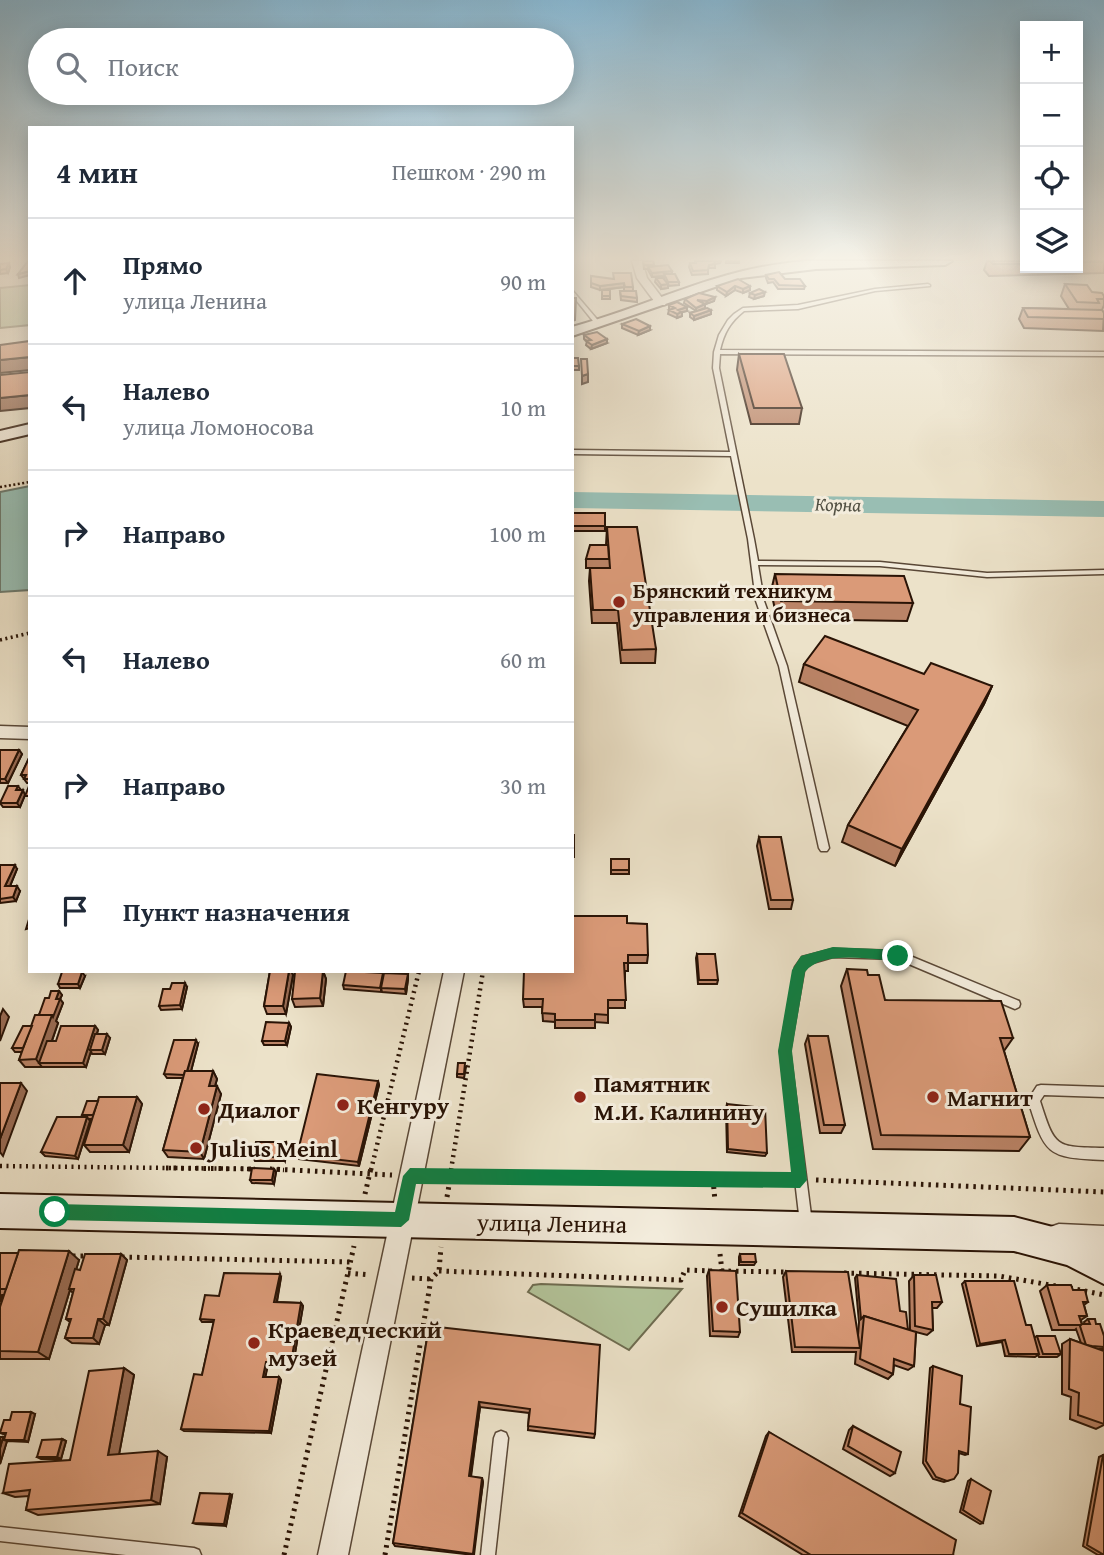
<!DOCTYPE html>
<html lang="ru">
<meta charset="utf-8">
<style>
body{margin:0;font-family:"Gentium Book Plus",serif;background:#f6f6f7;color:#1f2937}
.controls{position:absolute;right:21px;top:21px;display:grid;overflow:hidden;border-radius:0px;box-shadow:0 4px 18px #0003}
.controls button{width:63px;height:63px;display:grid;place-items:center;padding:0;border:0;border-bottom:2px solid #e0e1e3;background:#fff;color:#1f2937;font:35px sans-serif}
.stop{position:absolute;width:21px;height:21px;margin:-16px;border:5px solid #0b8043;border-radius:50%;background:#fff}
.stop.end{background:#0b8043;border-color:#fff;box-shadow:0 2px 7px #0008}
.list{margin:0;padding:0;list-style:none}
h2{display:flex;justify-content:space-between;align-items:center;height:91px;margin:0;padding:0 28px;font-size:30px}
h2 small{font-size:23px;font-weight:400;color:#747a83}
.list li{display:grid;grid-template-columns:46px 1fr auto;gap:21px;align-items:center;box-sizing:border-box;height:126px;padding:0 28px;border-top:2px solid #e0e1e3}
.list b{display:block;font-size:26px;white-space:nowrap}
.list p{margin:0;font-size:23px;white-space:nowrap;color:#747a83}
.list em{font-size:23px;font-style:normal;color:#747a83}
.icon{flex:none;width:38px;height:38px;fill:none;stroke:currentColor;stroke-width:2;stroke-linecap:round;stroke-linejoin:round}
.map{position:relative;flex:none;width:1104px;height:1555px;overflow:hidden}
.search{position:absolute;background:#fff;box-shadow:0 4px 18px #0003;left:28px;top:28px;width:546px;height:77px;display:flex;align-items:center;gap:18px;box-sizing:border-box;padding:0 24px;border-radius:38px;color:#747a83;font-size:26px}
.panel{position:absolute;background:#fff;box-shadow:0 4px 18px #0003;left:28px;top:126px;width:546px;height:847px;border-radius:0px}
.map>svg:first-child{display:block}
.green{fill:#b3c49a;stroke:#6e6c50;stroke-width:2}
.water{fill:#99beb3;stroke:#6d7a6e;stroke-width:2}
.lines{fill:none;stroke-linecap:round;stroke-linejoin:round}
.river{fill:#99beb3;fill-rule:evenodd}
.service-casing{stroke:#5a4837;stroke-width:3}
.minor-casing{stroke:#5a4837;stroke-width:3}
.secondary-casing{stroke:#2a1406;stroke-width:4}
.path-far3{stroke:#2a1406;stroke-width:2.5;stroke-dasharray:2 2.5;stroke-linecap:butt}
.path-far2{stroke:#2a1406;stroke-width:3.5;stroke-dasharray:2 3.5;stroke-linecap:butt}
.path-far1{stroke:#2a1406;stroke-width:4.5;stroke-dasharray:2 4.5;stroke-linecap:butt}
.path{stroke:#2a1406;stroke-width:5;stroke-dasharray:2.5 5;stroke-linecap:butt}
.service{fill:#f3ecdc;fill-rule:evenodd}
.minor{fill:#f3ecdc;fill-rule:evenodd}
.secondary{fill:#f3ecdc;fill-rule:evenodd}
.wall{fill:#bb8467;stroke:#2a1406;stroke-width:2}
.shaded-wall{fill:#996c54;stroke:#2a1406;stroke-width:2}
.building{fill:#da9a78;stroke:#2a1406;stroke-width:2}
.route{fill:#0b8043}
.poi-dot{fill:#8f2418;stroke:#f3ecdc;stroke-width:2.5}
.labels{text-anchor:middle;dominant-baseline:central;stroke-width:6;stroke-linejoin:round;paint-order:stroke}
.far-water-label{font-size:19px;font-style:italic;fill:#515043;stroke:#f3ecdc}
.poi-label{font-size:21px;font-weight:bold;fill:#2a1406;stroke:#f3ecdc;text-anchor:start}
.near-poi-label{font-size:24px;font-weight:bold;fill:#2a1406;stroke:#f3ecdc;text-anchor:start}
.near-street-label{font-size:24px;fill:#2a1406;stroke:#f3ecdc}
</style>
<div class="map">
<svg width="1104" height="1555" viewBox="0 0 1104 1555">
<rect width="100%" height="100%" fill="#ece2c9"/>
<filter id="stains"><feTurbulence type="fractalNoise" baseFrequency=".00286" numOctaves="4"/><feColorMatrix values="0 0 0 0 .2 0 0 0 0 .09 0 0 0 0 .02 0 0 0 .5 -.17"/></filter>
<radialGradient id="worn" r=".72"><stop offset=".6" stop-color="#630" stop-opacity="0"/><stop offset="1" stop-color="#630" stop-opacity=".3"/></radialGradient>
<g class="green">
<path d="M30 285V325L0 328V288Z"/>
<path d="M541 1284 682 1289 629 1350 528 1292 533 1285Z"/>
</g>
<path class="water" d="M30 486V590L0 592V492Z"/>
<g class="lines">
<path class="river" d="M572 492 1104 501V517L572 508Z"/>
<g class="service-casing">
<g id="service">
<path d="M928 284 930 285V286L875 291 798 309 744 311C730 322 724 333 720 350L1104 352V356L720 354 719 368 754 539 758 561 880 562 987 573 1104 570V574L987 577 880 566 758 565 764 601 787 666 829 848 827 851H821L819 848 779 666 756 601 748 539 731 456 572 454V450L730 452 713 368 714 352 719 335 728 320 734 314 743 308 798 305 875 289Z"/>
<path d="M572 290 601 324V326H597L572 295Z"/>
<path d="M833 949 898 951 1019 1001 1020 1004 1019 1007 1015 1009 897 959 833 957 809 964 804 971 790 1051 812 1223 810 1227 806 1229 802 1227 800 1223 780 1051 795 967 802 957Z"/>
<path d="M1041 1085 1104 1087V1097L1044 1095 1040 1101C1055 1148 1055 1147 1104 1148V1160C1046 1158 1045 1154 1028 1100L1037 1086Z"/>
<path d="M501 1431 506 1433 508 1438 495 1555H481L494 1438 496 1433Z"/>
<path d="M0 1527 194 1548 199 1550 201 1555H126L0 1541Z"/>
</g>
</g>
<g class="minor-casing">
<g id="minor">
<path d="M632 261H642L647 278 666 303 665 305H657L637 278Z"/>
<path d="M0 726 30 727V739L0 738Z"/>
<path d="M444 971H464L348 1555H318Z"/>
<path d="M1059 1224 1104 1226V1250L1059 1248 1050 1245 1047 1236 1050 1227Z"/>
</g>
</g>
<g class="secondary-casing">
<g id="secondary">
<path d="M806 261H952L945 265 816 269 741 278 572 336V327C656 304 716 268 806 261Z"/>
<path d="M30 424V434L0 441V431Z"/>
<path d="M0 1194 1014 1217 1072 1232 1104 1247V1284L1067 1265 1014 1251 0 1228Z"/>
</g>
</g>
<path class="path-far3" d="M0 487 30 482"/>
<path class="path-far2" d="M0 640 30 633"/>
<g class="path-far1">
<path d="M0 1166 255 1169"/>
<path d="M270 1169 284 1170"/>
<path d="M371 1170 419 971"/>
<path d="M451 1170 483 971"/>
</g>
<g class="path">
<path d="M166 1168 255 1169"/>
<path d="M270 1169 392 1175"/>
<path d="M431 1177 787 1180"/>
<path d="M713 1179 715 1201"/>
<path d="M816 1180 1104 1192"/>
<path d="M365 1194 371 1168"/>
<path d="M447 1197 452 1168"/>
<path d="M720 1254 722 1271"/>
<path d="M73 1256H89"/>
<path d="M122 1257 350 1262"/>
<path d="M439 1271 681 1280 685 1270 713 1271"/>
<path d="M721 1271 787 1272"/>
<path d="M348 1273 370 1275"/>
<path d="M844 1273 999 1276 1056 1286"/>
<path d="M412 1278 431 1279"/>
<path d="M1070 1288 1104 1295"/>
<path d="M284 1555 354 1246"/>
<path d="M385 1555 431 1279 439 1271 441 1247"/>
</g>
<use href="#service" class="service"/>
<use href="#minor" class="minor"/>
<use href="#secondary" class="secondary"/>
</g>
<g class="wall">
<path d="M643 261H653L654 266 672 271V274L679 282V285L668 286V288L661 289 655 282 656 278H664V276L652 277 648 270V269H644Z"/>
<path d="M695 261H721L720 263 715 264V268H708V274L692 275 689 267 690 263H695Z"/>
<rect x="726" y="261" width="13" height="2"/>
<path d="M987 261H1025V268H1078V261H1104V273L989 276 984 270Z"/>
<path d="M0 264 10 267 8 273 0 274Z"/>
<path d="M766 275 785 279 805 286 804 289H778L773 282 768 283 766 278Z"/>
<path d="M591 276 633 287V291L637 298V302L621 300 620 291H624V287L600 290 591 287Z"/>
<path d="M1065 284 1104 296V305L1102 310 1104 313 1103 331 1024 328 1019 319 1023 308 1069 309 1061 296Z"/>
<path d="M717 286H750V290L743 293 735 290 726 296 717 290Z"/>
<rect x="602" y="290" width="8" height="9"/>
<path d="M750 293 764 296 754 299 749 297Z"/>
<path d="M715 297 714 301 705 304V308L696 311 711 310V314L694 320 690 317V313L696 311 684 303 685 299Z"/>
<path d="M669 305 687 311 682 312V316L677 318 668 314 669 310H670L669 309Z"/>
<path d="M622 324 650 330 638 335 622 328Z"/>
<path d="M584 335 607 343 591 349 586 345 587 341 584 339Z"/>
<path d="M739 354 802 408 799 424H751L737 370Z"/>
<path d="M572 358 579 366V370H572Z"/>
<rect x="572" y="513" width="33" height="18"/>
<path d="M607 527 656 649 655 663H621L617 623H592L589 581 590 568H608H586V559L606 545Z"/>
<path d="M775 574 913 603 907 621 777 619 771 591Z"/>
<path d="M804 664 924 674 992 686 984 704 895 866 842 842 848 825 908 726 799 682Z"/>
<path d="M0 750H19L22 754 8 783H0Z"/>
<path d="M30 756V783H27L21 775Z"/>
<path d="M18 786 25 795 20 807H3L0 803Z"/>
<path d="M759 837 793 900 791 909H769L757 846Z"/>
<path d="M611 863 629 870V874H611Z"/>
<path d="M0 865 17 869 10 886 20 891 16 901 0 903Z"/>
<path d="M627 923 648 955 647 963H628V971H625V1008H608V1023L595 1022V1028H555V1022L543 1021 542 1007H524L523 999Z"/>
<path d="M697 954 718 980 717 984H698L696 958Z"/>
<path d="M847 969 868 975 885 1000 1013 1038 1004 1051 1030 1137 1019 1151 873 1149 841 986Z"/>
<path d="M270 971H291L293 975 286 1014H267L264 1006Z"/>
<path d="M323 971 326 979 323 1006 295 1007 292 999Z"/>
<path d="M383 973 384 977 408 974V979L406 994 382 992 381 988V992L344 989 343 985Z"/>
<path d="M85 976 80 988H60L58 984Z"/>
<path d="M187 987 182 1009 161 1010 159 1006 170 989Z"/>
<path d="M59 991 62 995 60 999 63 1003 56 1021 58 1023 52 1041H56L95 1026 98 1030 97 1034 110 1038 105 1054H92L91 1051 86 1067H25L19 1060 22 1052H15L12 1048 32 1026 49 998Z"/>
<path d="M289 1023 291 1027 287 1045H264L262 1041Z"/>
<path d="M808 1036 845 1125 841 1133H820L805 1044Z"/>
<path d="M198 1044 191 1071H213L217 1079 215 1086 221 1094 204 1159 168 1157 163 1150 183 1078H167L164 1074Z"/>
<path d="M466 1067 464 1078 457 1077V1074Z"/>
<path d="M378 1081 379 1085 359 1166 299 1159 297 1155Z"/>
<path d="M137 1097 142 1104 129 1152H90L84 1145 92 1119H88L90 1121 78 1159 45 1156 41 1152 84 1117 82 1115 98 1101Z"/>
<path d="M727 1104 767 1153 765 1156 727 1152 726 1108Z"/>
<path d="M286 1142 287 1146 285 1161H255L253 1157Z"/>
<path d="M274 1169 276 1172 274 1184 252 1183 250 1180Z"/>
<path d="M0 1253 79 1260 76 1270H80L121 1254 127 1260 109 1325H105L99 1344 72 1343 65 1338 70 1322 66 1319 73 1293 70 1290 49 1359H0V1307L4 1295H2L0 1302Z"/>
<path d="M740 1254 756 1262 754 1265H739V1257Z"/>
<path d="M709 1270 740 1332 738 1337 710 1336 707 1276Z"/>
<path d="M786 1271 858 1335 859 1322 855 1278 857 1275 900 1311 908 1330H910L909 1281 914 1275 942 1302 937 1308H932L933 1330 927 1335 916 1332 914 1366 908 1370 894 1365 893 1374 888 1379 855 1364 856 1352H792L783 1277Z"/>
<path d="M281 1277 277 1302 301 1303 303 1306 293 1365 268 1364 265 1377H279L281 1380 271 1433 184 1431 181 1429 202 1375 214 1322H202L200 1319 219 1296Z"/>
<path d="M965 1281 1026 1325 1034 1338 1037 1336 1061 1354 1057 1357H1039L1038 1355 1035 1357 1005 1356 1002 1342 977 1346 962 1284Z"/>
<path d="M1047 1285 1073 1290 1088 1302 1084 1305 1087 1316 1081 1320 1082 1324H1085L1084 1322 1088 1319 1096 1324 1104 1336V1349H1100L1104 1425 1096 1429 1070 1419 1071 1397 1062 1394V1344L1070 1339 1081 1343 1076 1329 1075 1330H1052L1040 1291Z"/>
<path d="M429 1326 595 1434 594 1438 528 1430 529 1413 480 1407 471 1477 482 1478 483 1482 474 1555 395 1546 393 1543Z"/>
<path d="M933 1366 960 1404 968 1454 965 1455 959 1453 950 1480 944 1482 933 1479 923 1463 930 1368Z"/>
<path d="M124 1368 134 1375 119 1454 167 1457 160 1504 38 1515 26 1510 29 1496 15 1497 3 1493 70 1460Z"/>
<path d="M35 1414 28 1442 7 1441 0 1464V1437L5 1438 6 1435 0 1433 10 1420Z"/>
<path d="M853 1426 895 1473 890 1476 843 1449 849 1430Z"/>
<path d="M769 1432 953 1555H803L739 1516 766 1436Z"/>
<path d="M62 1439 66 1441 61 1459H41L37 1457Z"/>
<path d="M1103 1455 1104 1555H1098L1083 1546 1099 1457Z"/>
<path d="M971 1479 983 1523 980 1524 960 1512 968 1481Z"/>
<path d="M232 1495 226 1526 196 1524 193 1523Z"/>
</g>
<g class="shaded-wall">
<path d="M9 263 10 267 8 273 6 269Z"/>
<path d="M30 271V275L19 278 18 274Z"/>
<path d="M672 271V275L652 277V273Z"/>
<path d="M624 283V287L600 290V286Z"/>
<path d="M668 284V288L661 289V285Z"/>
<path d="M735 286V290L726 296 727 292Z"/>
<path d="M750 286V290L743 293V289Z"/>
<path d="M765 292 764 296 754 299 755 295Z"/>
<path d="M715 297 714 301 706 304 707 301Z"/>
<path d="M572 298H576L575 320 572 321Z"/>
<path d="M705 304V308L696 312V308Z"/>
<path d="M687 307V311L682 312V316L677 318 678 310Z"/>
<path d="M711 310V314L694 320V316Z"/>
<path d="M650 326V330L638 335 639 331Z"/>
<path d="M607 339V343L591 349 592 345Z"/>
<path d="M30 357V370L0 373V360Z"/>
<path d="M588 374V382L582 384V376Z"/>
<path d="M30 395V408L0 411V398Z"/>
<path d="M992 686 984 704 895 866 902 849Z"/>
<path d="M19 750 22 754 8 783 5 779Z"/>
<path d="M23 790 25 795 20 807 17 803Z"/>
<path d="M15 865 17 869 8 891 5 886Z"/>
<path d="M17 886 20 891 16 901 13 897Z"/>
<path d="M289 971H291L293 975 286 1014 283 1006Z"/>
<path d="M323 971 326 979 323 1006 320 998Z"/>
<path d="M82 972 85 976 80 988 78 984Z"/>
<path d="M408 974V979L406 994 405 989Z"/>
<path d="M185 983 187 987 182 1009 180 1005Z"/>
<path d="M59 991 62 995 60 999 63 1003 56 1021 58 1023 44 1063H39L42 1067 36 1059Z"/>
<path d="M3 1009 9 1017 0 1041V1016Z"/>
<path d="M289 1023 291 1027 287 1045 285 1041Z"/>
<path d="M95 1026 98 1030 91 1050H90L91 1051 86 1067 83 1063Z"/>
<path d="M107 1034 110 1038 105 1054 102 1050Z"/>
<path d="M196 1040 198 1044 189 1079 186 1075Z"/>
<path d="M213 1071 217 1079 213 1093 209 1086Z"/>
<path d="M378 1081 379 1085 359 1166 358 1162Z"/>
<path d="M21 1083 27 1091 3 1156 0 1152V1139Z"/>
<path d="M217 1086 221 1094 204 1159 200 1152Z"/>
<path d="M137 1097 142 1104 129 1152 123 1145Z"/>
<path d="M87 1117 90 1121 78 1159 75 1156Z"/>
<path d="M286 1142 287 1146 285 1161 283 1157Z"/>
<path d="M274 1169 276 1172 274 1184 272 1180Z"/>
<path d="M69 1251 79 1260 49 1359 38 1352Z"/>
<path d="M121 1254 127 1260 109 1325 103 1319Z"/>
<path d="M280 1274 281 1277 276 1305 274 1302Z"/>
<path d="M301 1303 303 1306 293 1365 291 1363Z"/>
<path d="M98 1319 105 1325 99 1344 93 1338Z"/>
<path d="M266 1362 268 1364 265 1379 263 1377Z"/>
<path d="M124 1368 134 1375 118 1460 108 1455Z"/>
<path d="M279 1377 281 1380 271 1433 269 1431Z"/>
<path d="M479 1402 480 1407 470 1480 469 1476Z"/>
<path d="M31 1412 35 1414 28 1442 24 1440Z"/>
<path d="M3 1437 7 1439 4 1440 7 1441 0 1464V1448Z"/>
<path d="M62 1439 66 1441 61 1459 57 1457Z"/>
<path d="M158 1451 167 1457 160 1504 151 1500Z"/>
<path d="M482 1478 483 1482 473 1555V1554Z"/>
<path d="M230 1494 232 1495 226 1526 224 1524Z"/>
</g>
<g class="building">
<path d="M28 261H30V271L18 274Z"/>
<path d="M643 261H653L654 265H644Z"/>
<path d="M696 261H714L715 264 709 265 708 270 693 271 690 263H696Z"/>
<path d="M990 261H1025V264H993Z"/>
<rect x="1078" y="261" width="26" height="1"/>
<path d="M9 263 6 269 0 270V264Z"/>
<path d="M668 265 672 271 652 273 648 267Z"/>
<path d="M779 272 785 279H800L805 286 779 285 774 279H769L766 275Z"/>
<path d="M613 273H631L633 287H625L624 283 600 286 591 283V276L614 279Z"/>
<path d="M664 274H675L679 282H668Z"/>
<path d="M656 278H663L668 284 661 285Z"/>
<path d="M738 279 750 286 743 289 735 286 727 292 717 286Z"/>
<path d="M1065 284 1087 285 1092 292 1102 293 1104 296V299H1097L1099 303 1077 302Z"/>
<path d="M759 289 765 292 755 295 750 293Z"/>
<rect x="602" y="290" width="8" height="6"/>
<path d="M620 291H636L637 298 621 296Z"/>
<path d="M699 293 715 297 707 301 697 300 705 304 696 308 685 299Z"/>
<path d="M677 302 687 307 678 310 682 312 677 314 669 310 675 308 669 305Z"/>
<path d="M707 308 711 310 694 316 690 313Z"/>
<path d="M1023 308 1102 310 1104 313V319L1028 317Z"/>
<path d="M636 319 650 326 639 331 622 324Z"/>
<path d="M597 332 607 339 592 345 586 341 591 340 584 335Z"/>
<path d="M30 341V357L0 360V345Z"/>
<path d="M739 354H784L802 408H754Z"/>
<path d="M572 358H578L579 366H572Z"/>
<path d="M581 359H587L588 374 582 376Z"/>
<path d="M30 372V395L0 398V375Z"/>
<rect x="572" y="513" width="33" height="13"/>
<path d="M607 527H637L656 649 622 650 618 610H593L590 568H610Z"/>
<path d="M590 545H608L609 559H586Z"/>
<path d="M775 574 904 576 913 603 781 601Z"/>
<path d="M825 636 924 674 931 663 992 686 902 849 848 825 918 710 804 664Z"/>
<path d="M0 750H19L5 779H0Z"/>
<path d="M30 756V779H24L26 775H21Z"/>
<path d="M8 786H18L16 790H23L17 803H0Z"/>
<path d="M29 786 30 796H25Z"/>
<rect x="572" y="835" width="2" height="22"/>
<path d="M759 837H781L793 900H771Z"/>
<rect x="611" y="859" width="18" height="11"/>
<path d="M0 865H15L5 886H17L13 897 0 899Z"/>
<path d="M30 916V928L26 929Z"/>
<path d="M572 916H627V923L647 924 648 955H628V963H624L626 1000H608V1015L595 1014V1020H555V1014L542 1013 543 999H523L524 971H572Z"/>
<path d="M697 954H715L718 980H699Z"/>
<path d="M847 969 867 970 868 975H879L885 1000 1001 1001 1013 1038H1000L1030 1137 881 1135Z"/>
<path d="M270 971H289L283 1006H264Z"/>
<path d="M323 971 320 998 292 999 295 972Z"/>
<path d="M346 971 383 973 380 988 343 985Z"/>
<path d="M62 972H82L78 984H58Z"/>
<path d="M384 973 408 974 405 989 381 988Z"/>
<path d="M172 983H185L180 1005 159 1006 163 989H170Z"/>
<path d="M51 991H59L56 999H60L53 1017 52 1015H39L45 998H49Z"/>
<path d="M35 1015H52L36 1059 19 1060Z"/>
<path d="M266 1022 289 1023 285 1041H262Z"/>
<path d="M23 1026H32L23 1048H12Z"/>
<path d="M61 1026H95L83 1063H39L47 1041H56Z"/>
<path d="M95 1034H107L102 1050H90Z"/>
<path d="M808 1036H828L845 1125H824Z"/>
<path d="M174 1040H196L187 1071H185L184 1075 164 1074Z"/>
<path d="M458 1063H465L464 1074H457Z"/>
<path d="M185 1071H213L209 1086H217L200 1152 163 1150Z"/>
<path d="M317 1074 378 1081 358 1162 297 1155Z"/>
<path d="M0 1083H21L0 1139Z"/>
<path d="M99 1097H137L123 1145H84Z"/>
<path d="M87 1101H98L93 1115H82Z"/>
<path d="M727 1104 765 1108 767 1153 728 1149Z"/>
<path d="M57 1117H87L75 1156 41 1152Z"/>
<path d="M256 1142H286L283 1157H253Z"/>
<path d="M252 1168 274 1169 272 1180H250Z"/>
<path d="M19 1250 69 1251 38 1352 0 1351V1307Z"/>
<path d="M0 1253H18L6 1289H0Z"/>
<path d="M85 1254H121L103 1319H98L93 1338H65L71 1319H66L74 1289H69L75 1269 80 1270Z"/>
<path d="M740 1254H755L756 1262H741Z"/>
<path d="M709 1270 736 1271 740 1332 713 1331Z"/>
<path d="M786 1271 848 1272 860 1348 795 1347Z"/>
<path d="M224 1273 280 1274 274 1302 301 1303 291 1363 266 1362 263 1377H279L269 1431 181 1429 194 1374 202 1375 214 1320 200 1319 205 1295 219 1296Z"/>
<path d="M857 1275 896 1279 900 1311 906 1312 908 1330 864 1316 861 1319Z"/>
<path d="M914 1275H936L942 1302H932L933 1330 915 1326Z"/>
<path d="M965 1281H1014L1026 1325H1031L1039 1354H1009L1005 1340 980 1344Z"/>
<path d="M1047 1285H1071L1073 1290H1085L1088 1302H1083L1087 1316H1079L1082 1325H1059Z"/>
<path d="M864 1316 916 1332 914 1366 894 1359 893 1374 860 1359Z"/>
<path d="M1088 1319H1095L1096 1324H1100L1104 1336V1347L1092 1346 1086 1345 1080 1326 1082 1324H1090Z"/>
<path d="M429 1326 600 1345 595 1434 528 1426 530 1409 479 1402 469 1476 482 1478 473 1554 393 1543Z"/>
<path d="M1037 1336H1055L1061 1354H1043Z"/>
<path d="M1070 1339 1104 1351V1424L1078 1415 1079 1393 1069 1389Z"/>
<path d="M933 1366 962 1376 960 1404 971 1407 968 1454 959 1451 958 1473 954 1479 947 1481 936 1477 926 1461Z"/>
<path d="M124 1368 108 1455 158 1451 151 1500 26 1510 30 1490 3 1493 9 1464 70 1460 89 1371Z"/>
<path d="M12 1412H31L24 1440H4L6 1433H0L4 1420H10Z"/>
<path d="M853 1426 901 1452 895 1473 848 1446Z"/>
<path d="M769 1432 956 1540 953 1555H811L742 1513Z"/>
<path d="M0 1437H3L0 1448Z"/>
<path d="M62 1439 57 1457H37L42 1440Z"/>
<path d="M1103 1455H1104V1555L1087 1545Z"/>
<path d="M971 1479 991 1491 983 1523 963 1510Z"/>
<path d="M200 1493 230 1494 224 1524 193 1523Z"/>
</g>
<linearGradient id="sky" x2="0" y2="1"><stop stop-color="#88b8d3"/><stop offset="0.54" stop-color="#f6f2e7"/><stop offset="1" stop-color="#f6f2e7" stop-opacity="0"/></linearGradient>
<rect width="1104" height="479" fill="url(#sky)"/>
<path class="route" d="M833 947 898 950 905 956 898 961C872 960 823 949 805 972L792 1051 807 1180 800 1188 416 1184 409 1220 401 1227 55 1220 47 1212 55 1204 395 1212 403 1176 410 1168 791 1172 778 1051 792 970 801 956Z"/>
<g class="poi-dot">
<circle cx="619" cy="602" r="7"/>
<circle cx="580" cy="1097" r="7"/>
<circle cx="933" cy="1097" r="7"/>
<circle cx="343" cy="1105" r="7"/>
<circle cx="204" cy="1109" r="7"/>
<circle cx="196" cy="1148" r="7"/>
<circle cx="722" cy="1307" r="7"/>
<circle cx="254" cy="1343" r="7"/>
</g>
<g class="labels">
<g class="far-water-label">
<text transform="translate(838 504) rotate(1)">Корна</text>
</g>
<g class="poi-label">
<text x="633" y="590">Брянский техникум<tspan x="633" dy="24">управления и бизнеса</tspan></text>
</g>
<g class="near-poi-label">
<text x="594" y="1083">Памятник<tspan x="594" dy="28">М.И. Калинину</tspan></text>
<text x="947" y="1097">Магнит</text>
<text x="357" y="1105">Кенгуру</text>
<text x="218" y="1109">Диалог</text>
<text x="210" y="1148">Julius Meinl</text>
<text x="736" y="1307">Сушилка</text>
<text x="268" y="1329">Краеведческий<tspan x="268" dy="28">музей</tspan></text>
</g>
<g class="near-street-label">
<text transform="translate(552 1223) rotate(1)">улица Ленина</text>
</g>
</g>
<rect width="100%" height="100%" filter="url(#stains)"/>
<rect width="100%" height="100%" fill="url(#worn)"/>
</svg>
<div class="controls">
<button>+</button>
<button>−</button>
<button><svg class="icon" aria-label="locate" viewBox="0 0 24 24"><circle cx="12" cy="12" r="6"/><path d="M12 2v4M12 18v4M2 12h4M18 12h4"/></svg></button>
<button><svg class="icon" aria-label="layers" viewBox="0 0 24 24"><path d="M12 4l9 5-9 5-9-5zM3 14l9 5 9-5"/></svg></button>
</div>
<div class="stop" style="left:55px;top:1212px"></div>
<div class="stop end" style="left:898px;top:956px"></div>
<div class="search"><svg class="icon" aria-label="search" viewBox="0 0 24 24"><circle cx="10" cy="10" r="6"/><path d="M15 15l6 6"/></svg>Поиск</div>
<section class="panel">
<h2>4 мин<small>Пешком · 290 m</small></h2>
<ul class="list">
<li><svg class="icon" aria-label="ahead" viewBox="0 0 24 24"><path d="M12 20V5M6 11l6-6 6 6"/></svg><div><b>Прямо</b><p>улица Ленина</p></div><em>90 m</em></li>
<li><svg class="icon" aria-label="left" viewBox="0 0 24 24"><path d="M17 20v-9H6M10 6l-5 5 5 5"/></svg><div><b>Налево</b><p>улица Ломоносова</p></div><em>10 m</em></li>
<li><svg class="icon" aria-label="right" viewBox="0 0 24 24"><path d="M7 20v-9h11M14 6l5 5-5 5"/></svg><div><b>Направо</b></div><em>100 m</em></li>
<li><svg class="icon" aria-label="left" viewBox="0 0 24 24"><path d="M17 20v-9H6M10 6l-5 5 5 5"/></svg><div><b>Налево</b></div><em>60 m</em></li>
<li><svg class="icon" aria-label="right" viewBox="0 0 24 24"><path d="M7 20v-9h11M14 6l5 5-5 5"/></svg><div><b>Направо</b></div><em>30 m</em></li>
<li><svg class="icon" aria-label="arrive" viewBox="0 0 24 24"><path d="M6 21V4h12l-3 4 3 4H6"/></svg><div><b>Пункт назначения</b></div></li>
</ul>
</section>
</div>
